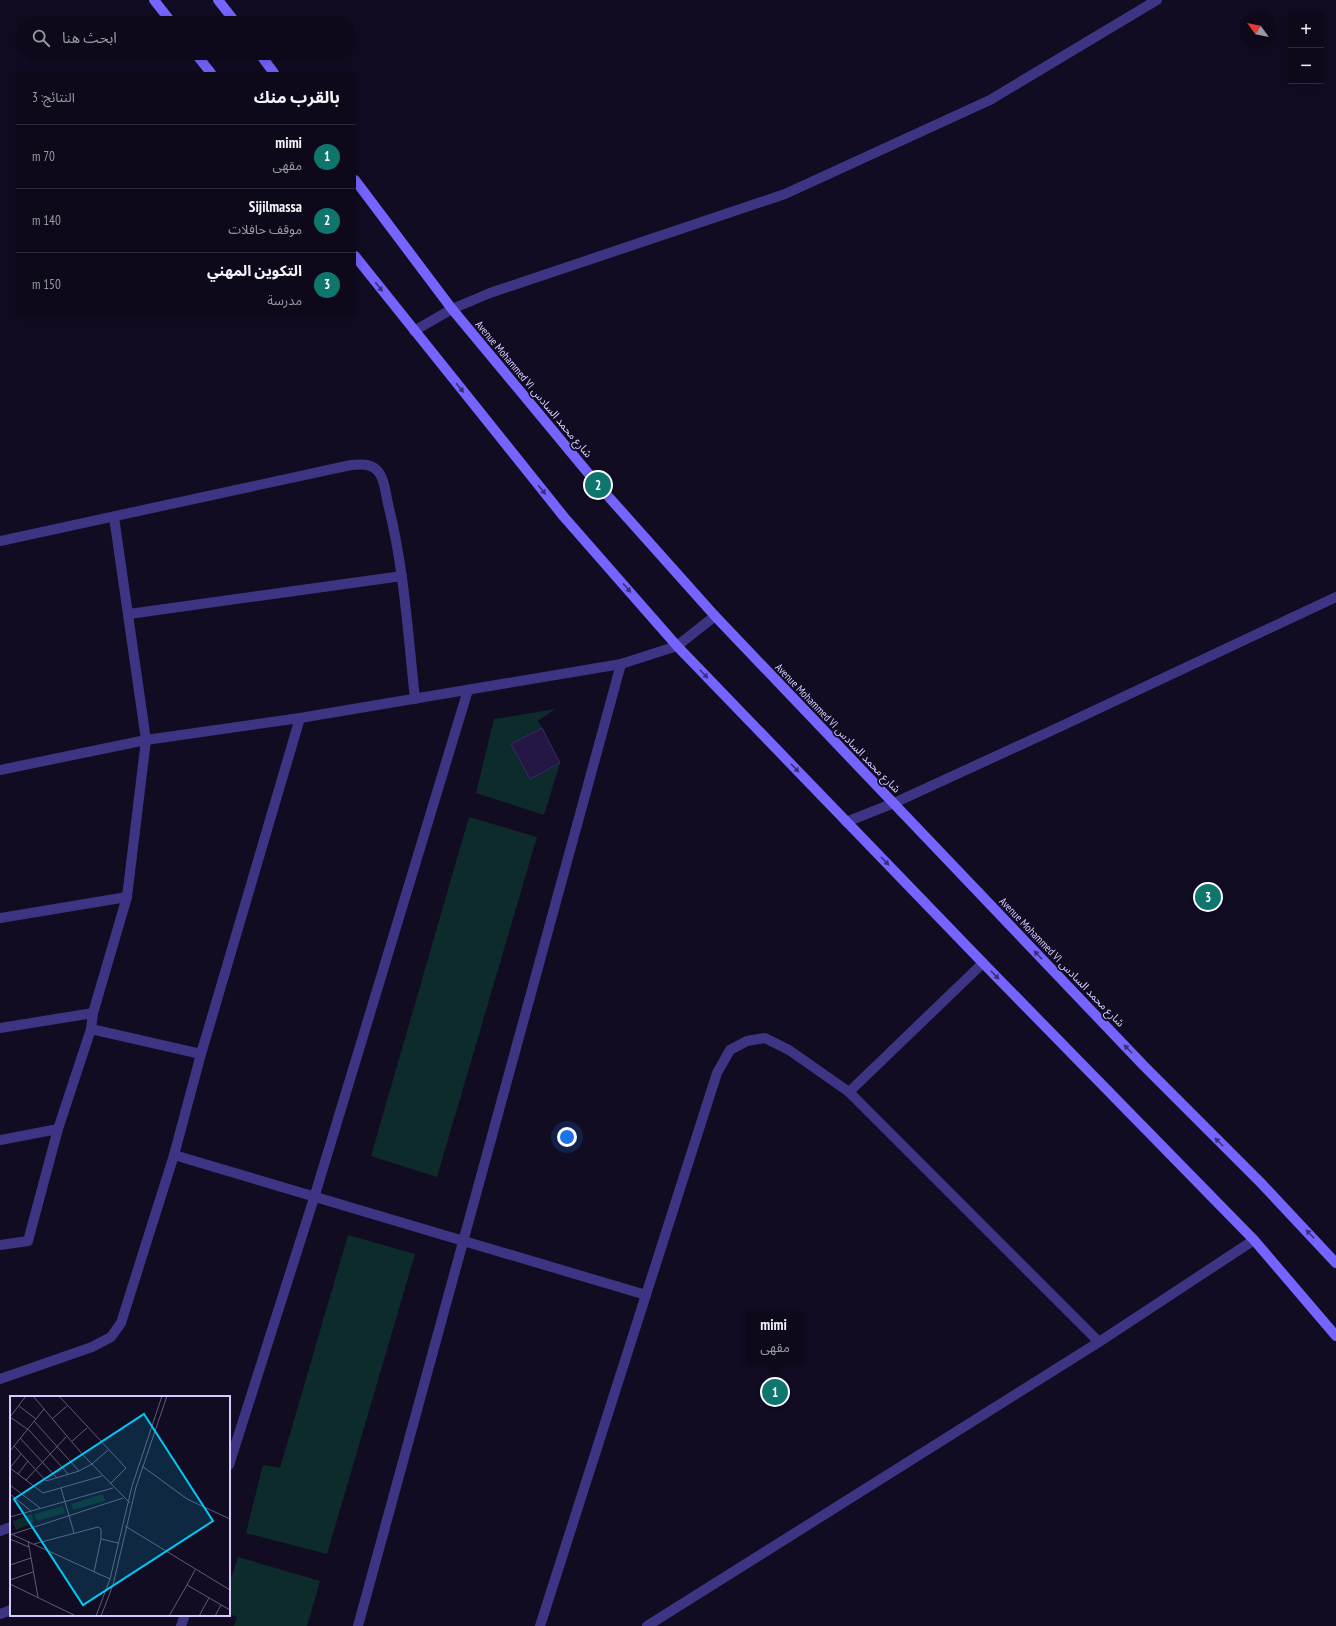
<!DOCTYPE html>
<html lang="ar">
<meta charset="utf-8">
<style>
body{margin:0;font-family:"PT Sans Narrow","Noto Sans Arabic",sans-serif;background:#1b1727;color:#f1f3f6;direction:rtl}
.controls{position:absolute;right:12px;top:12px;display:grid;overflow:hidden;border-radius:0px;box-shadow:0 2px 10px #0003}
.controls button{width:36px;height:36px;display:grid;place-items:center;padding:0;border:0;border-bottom:1px solid #2d2a39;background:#0d091a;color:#f1f3f6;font:20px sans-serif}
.compass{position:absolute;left:1240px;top:12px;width:36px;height:36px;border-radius:50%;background:#0d091a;box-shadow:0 2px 10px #0003;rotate:303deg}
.you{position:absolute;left:567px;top:1137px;width:14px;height:14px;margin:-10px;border:3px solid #fff;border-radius:50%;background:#1a73e8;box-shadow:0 0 0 6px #1a73e833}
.badge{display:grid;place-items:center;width:26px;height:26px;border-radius:50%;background:#0f766e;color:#fff;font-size:13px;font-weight:700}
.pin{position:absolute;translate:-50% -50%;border:2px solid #fff;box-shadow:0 1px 4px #0006}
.popup{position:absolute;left:746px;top:1312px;width:58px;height:52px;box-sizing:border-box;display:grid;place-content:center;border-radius:0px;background:#0d091a;filter:drop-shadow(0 1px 3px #0005);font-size:13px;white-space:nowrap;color:#9a9aa2}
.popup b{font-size:15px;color:#f1f3f6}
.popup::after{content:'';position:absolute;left:50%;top:100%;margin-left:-8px;border:8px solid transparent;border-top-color:#0d091a}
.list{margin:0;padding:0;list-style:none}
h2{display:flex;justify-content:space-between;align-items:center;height:52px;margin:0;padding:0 16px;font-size:17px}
h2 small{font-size:13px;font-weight:400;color:#9a9aa2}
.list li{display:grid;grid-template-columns:26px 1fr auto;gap:12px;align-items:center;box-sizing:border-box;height:64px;padding:0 16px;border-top:1px solid #2d2a39}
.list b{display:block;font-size:15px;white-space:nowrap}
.list p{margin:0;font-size:13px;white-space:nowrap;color:#9a9aa2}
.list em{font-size:13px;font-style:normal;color:#9a9aa2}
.icon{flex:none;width:22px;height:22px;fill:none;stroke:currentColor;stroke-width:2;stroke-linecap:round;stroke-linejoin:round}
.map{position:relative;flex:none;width:1336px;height:1626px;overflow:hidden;direction:ltr}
.search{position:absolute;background:#0d091a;box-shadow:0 2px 10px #0003;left:16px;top:16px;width:340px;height:44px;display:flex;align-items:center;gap:10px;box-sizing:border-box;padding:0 14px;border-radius:22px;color:#9a9aa2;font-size:15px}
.panel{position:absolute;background:#0d091a;box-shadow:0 2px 10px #0003;left:16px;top:72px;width:340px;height:244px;border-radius:0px;direction:rtl}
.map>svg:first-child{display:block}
.green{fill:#0e2b2c}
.building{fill:#241744;stroke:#3c2772}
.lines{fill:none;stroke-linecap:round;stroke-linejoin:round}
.service{stroke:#3e3484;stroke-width:10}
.minor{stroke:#3e3484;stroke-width:10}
.secondary{stroke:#7564ff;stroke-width:10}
.oneway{fill:#392f7a}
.labels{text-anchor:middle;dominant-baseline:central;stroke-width:3.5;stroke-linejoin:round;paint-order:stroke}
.street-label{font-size:11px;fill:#d7cdff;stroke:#110c22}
.inset-road{fill:none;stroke:#60597a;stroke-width:1}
.view{fill:#00c9f8;fill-opacity:0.15;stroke:#00c9f8;stroke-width:2}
.inset-edge{fill:none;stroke:#d7cdff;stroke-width:2}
</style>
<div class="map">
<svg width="1336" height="1626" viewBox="0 0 1336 1626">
<rect width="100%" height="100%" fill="#110c22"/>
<g class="green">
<path d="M555 709 538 721 542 728 511 744 530 779 560 763 544 815 476 793 494 719Z"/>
<path d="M469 817 537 837 437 1177 371 1156Z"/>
<path d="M348 1235 415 1254 327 1554 246 1533 263 1465 280 1468Z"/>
<path d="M238 1557 320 1581 307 1626H234L237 1617 229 1614V1585Z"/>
</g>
<path class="building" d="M542 728 560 763 530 779 511 744Z"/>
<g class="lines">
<path class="service" d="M129 614 402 576"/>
<g class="minor">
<path d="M414 331 452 309 490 293 785 194 990 100 1157 0"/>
<path d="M0 541 351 465C362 464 373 463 380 474 385 482 386 495 388 504 404 567 408 634 415 699"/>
<path d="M0 770 146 740 300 718 621 664 677 646 715 616"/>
<path d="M846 822 894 803 1053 730 1336 597"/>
<path d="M0 918 127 897"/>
<path d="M0 1028 93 1013"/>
<path d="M91 1029 201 1054"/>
<path d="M849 1092 983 963"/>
<path d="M0 1140 58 1129"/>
<path d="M174 1155 646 1295"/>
<path d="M0 1245 28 1241 58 1129 91 1029 93 1013 127 897 146 740 114 517"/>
<path d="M0 1379 92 1347 111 1337 121 1323 174 1155 201 1054 300 718"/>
<path d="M229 1465 314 1198 468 690"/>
<path d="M0 1531 11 1527"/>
<path d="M0 1614 11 1610"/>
<path d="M181 1626 185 1615"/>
<path d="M358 1626 621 664"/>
<path d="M540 1626 717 1073 730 1050 747 1041 765 1038 789 1050 849 1092 1099 1342"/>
<path d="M647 1626 1099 1342 1254 1240"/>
</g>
<g class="secondary">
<path d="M154 0 172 23"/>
<path d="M218 0 236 23"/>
<path d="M195 53 211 73"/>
<path d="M259 53 274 73"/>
<path d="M355 180 452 309 598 485 715 616 1144 1066 1261 1183 1336 1263"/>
<path d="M355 256 564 517 677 646 983 963 1254 1240 1336 1336"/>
</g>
</g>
<defs><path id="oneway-solid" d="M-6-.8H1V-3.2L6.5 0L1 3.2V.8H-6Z"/></defs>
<g class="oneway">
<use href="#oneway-solid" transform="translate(379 287) rotate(52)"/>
<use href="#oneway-solid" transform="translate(460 388) rotate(51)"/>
<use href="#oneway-solid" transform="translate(542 490) rotate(51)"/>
<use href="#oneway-solid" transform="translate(627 588) rotate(49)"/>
<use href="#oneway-solid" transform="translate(704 674) rotate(46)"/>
<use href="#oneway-solid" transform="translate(795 768) rotate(46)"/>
<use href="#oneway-solid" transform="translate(885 861) rotate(46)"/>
<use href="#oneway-solid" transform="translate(1038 955) rotate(-134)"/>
<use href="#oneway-solid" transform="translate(995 975) rotate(46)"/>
<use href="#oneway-solid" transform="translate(1128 1049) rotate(-134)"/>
<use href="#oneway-solid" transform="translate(1219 1142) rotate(-135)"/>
<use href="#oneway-solid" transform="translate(1310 1234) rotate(-134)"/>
</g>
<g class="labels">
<g class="street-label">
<text transform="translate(534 389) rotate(50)">Avenue Mohammed VI شارع محمد السادس</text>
<text transform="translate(838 728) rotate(46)">Avenue Mohammed VI شارع محمد السادس</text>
<text transform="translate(1062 962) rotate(46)">Avenue Mohammed VI شارع محمد السادس</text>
</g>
</g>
<g transform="translate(10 1396)">
<rect width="220" height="220" fill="#110c22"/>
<path d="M93 98 95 105 63 114 61 108ZM53 110 55 117 27 125 24 118ZM22 118 24 126 6 134 3 125Z" fill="#0e2b2c"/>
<path class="inset-road" d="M23 0 73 59 120 107M49 0 116 72 100 88M9 10 26 23M0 21 20 35 58 78M0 21 16 0M42 23 57 10M24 25 69 75M10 42 47 82M61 46 77 32M4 50 36 85 69 75 82 68 98 54M0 55 34 13M132 70 177 103 220 123M0 72 33 97 92 80M0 72 11 58M8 78 18 65M16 84 56 41M0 89 30 112M51 92 64 137M0 98 21 115M0 121 103 92M115 130 220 194M1 138 100 183M0 139 113 102M0 143 19 151M91 143 108 147M18 145 28 201M24 148 88 131 91 133V143L84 176M0 169 21 162M0 184 23 176M0 188 66 220M177 189 185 174M86 220 100 183 122 90 152 0M91 220 103 189 126 91 157 0M159 220 177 189 220 214M189 220 199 202M205 220 211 209"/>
<path class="view" d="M134 18 203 125 73 209 4 103Z"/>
<rect width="220" height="220" class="inset-edge"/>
</g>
</svg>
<div class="controls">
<button>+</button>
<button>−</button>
</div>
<svg class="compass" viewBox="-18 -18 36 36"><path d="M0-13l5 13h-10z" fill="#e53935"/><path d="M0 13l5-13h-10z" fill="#9a9aa2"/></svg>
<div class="you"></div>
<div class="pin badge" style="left:775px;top:1392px">1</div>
<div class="popup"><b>mimi</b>مقهى</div>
<div class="pin badge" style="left:598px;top:485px">2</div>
<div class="pin badge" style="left:1208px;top:897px">3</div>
<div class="search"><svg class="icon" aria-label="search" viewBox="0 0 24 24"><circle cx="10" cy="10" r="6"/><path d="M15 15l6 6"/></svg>ابحث هنا</div>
<section class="panel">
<h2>بالقرب منك<small>النتائج: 3</small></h2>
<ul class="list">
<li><span class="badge">1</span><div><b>mimi</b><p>مقهى</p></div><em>70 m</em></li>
<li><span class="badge">2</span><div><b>Sijilmassa</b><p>موقف حافلات</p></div><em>140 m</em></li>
<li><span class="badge">3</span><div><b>التكوين المهني</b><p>مدرسة</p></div><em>150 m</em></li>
</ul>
</section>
</div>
